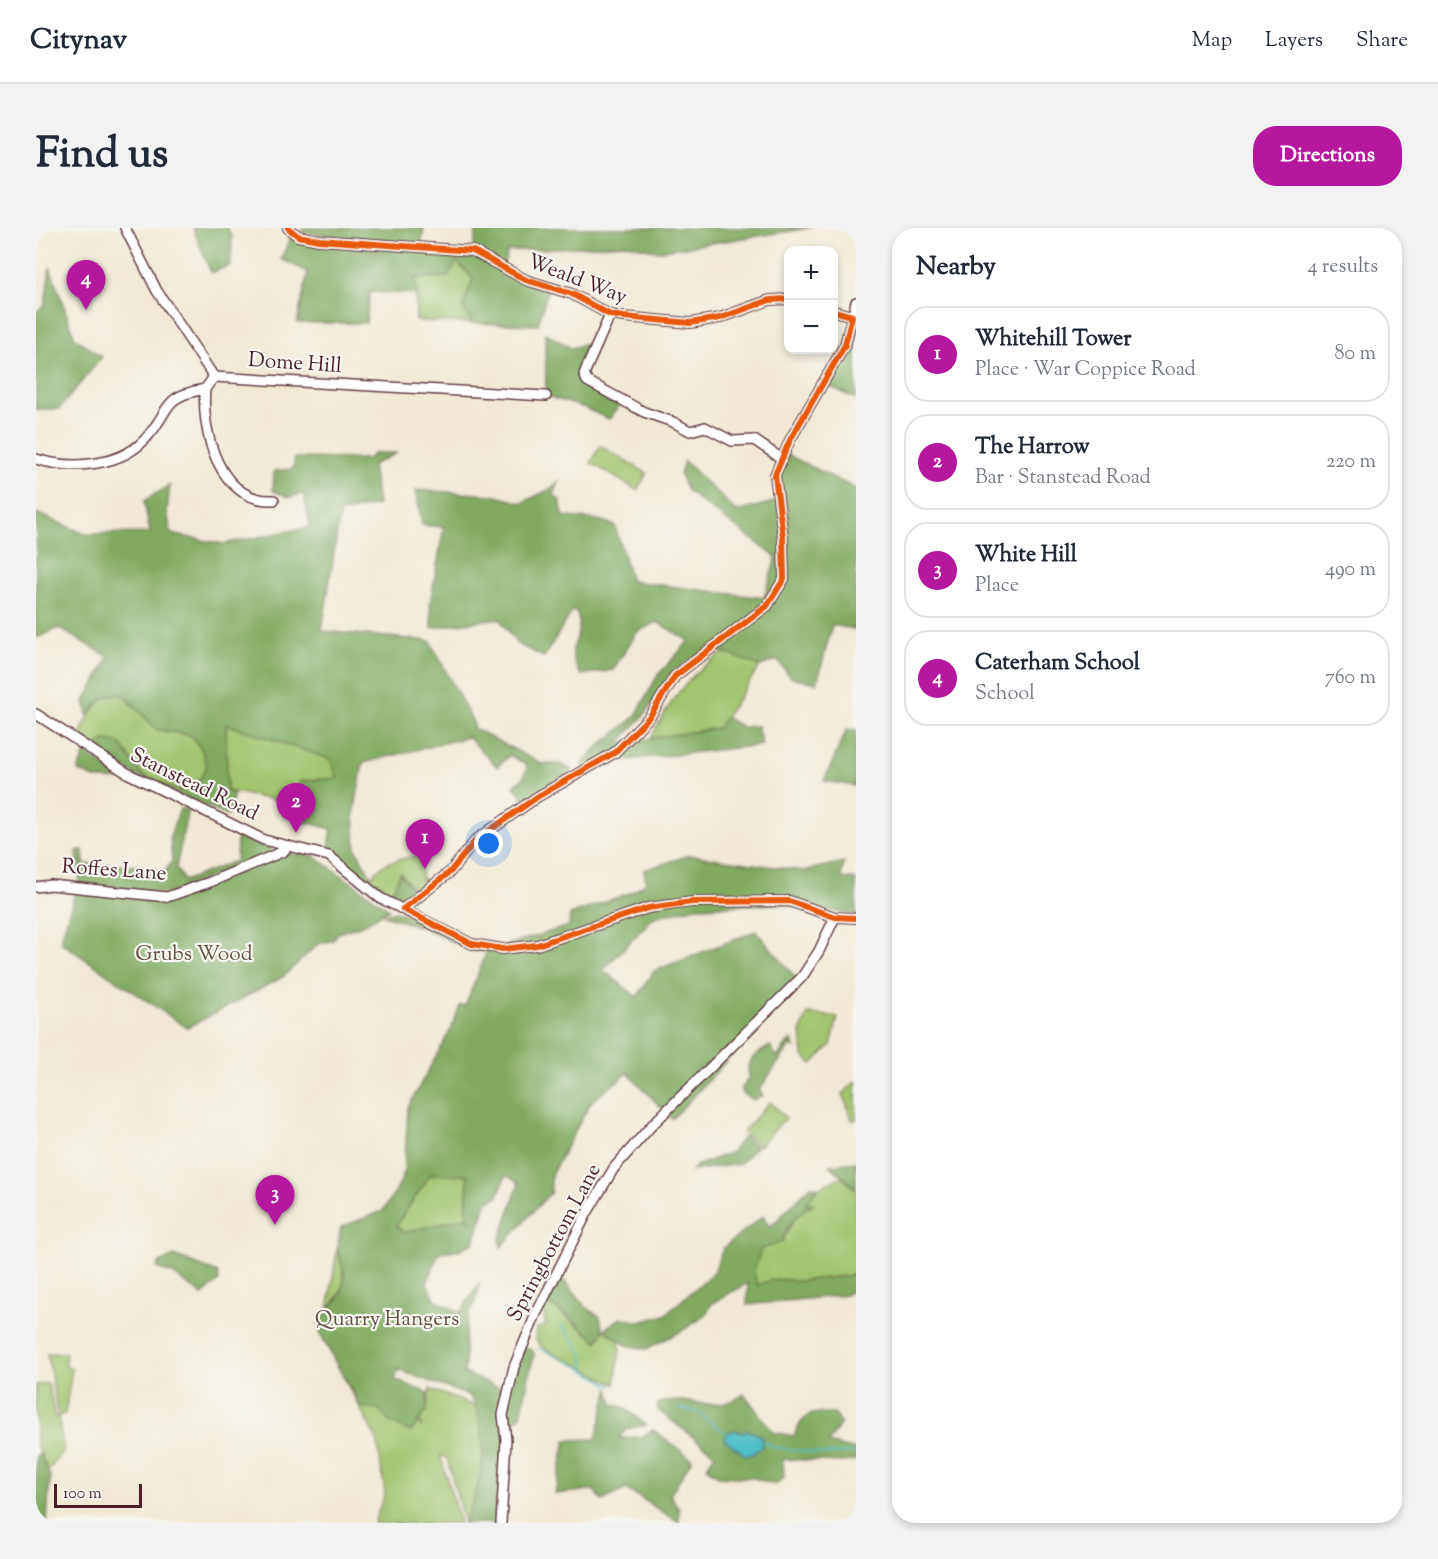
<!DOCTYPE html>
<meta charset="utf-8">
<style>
body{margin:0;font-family:"Sorts Mill Goudy",serif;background:#f2f2f3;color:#1f2937}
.controls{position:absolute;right:18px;top:18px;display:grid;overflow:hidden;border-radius:12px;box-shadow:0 3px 9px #0003}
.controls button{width:54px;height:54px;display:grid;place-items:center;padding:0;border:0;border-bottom:2px solid #e0e1e3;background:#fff;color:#1f2937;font:30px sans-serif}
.scale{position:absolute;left:18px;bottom:15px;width:88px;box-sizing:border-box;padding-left:6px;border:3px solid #4a1f2b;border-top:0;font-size:16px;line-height:21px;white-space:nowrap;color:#4a1f2b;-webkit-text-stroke:4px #f6f6f2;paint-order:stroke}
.you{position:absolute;left:453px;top:616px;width:21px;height:21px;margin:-15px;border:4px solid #fff;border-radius:50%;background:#1a73e8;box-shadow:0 0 0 9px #1a73e833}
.badge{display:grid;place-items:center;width:39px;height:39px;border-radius:50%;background:#b5179e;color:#fff;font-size:20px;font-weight:700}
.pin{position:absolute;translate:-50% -50px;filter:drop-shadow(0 2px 3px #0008)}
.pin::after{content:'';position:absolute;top:32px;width:21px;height:18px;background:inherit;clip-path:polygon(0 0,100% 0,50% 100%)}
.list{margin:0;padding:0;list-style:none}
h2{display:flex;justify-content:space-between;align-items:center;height:78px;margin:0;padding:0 24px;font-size:26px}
h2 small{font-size:20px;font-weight:400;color:#747a83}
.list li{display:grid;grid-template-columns:39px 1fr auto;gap:18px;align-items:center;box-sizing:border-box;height:96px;margin:0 12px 12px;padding:0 12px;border:2px solid #e0e1e3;border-radius:24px}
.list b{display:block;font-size:22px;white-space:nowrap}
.list p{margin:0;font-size:20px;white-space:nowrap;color:#747a83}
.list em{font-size:20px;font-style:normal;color:#747a83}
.map{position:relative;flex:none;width:820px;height:1295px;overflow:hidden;border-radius:24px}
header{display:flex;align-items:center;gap:36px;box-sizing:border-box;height:84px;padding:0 30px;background:#fff;border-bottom:2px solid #e0e1e3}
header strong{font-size:28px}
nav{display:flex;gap:33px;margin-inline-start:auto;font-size:21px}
.intro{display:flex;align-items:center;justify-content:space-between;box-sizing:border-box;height:144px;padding:0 36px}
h1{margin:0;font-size:42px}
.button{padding:15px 27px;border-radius:24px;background:#b5179e;color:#fff;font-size:21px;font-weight:700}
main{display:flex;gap:36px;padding:0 36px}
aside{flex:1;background:#fff;border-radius:24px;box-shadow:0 3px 9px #0003}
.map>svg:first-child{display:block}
.green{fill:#a2c46e;stroke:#76724c;stroke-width:1.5}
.forest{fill:#81aa61;stroke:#666446;stroke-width:1.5;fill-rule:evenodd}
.water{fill:#50bec7;stroke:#4d6e79;stroke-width:1.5}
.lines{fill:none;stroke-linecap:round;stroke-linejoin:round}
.stream{stroke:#50bec7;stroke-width:1.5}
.minor-casing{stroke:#633d44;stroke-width:12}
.minor{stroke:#fff;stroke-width:9}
.cycleway-casing{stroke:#f6f6f2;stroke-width:10}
.cycleway{stroke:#e8590c;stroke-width:6}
.labels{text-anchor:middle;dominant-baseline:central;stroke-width:4.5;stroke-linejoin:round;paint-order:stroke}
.street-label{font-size:21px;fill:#4a1f2b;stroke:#f6f6f2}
.park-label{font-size:21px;fill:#64513f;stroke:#f6f6f2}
</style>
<header>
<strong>Citynav</strong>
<nav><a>Map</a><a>Layers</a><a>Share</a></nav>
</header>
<div class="intro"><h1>Find us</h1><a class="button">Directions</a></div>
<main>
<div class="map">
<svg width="820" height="1295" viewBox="0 0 820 1295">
<rect width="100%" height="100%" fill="#f6f6f2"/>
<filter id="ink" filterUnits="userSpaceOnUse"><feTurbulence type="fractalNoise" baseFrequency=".0167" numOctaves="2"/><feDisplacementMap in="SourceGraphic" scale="12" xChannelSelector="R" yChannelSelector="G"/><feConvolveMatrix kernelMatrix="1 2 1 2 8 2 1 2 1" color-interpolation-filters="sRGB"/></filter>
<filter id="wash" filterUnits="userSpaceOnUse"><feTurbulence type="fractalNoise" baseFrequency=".008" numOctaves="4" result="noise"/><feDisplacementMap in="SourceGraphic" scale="24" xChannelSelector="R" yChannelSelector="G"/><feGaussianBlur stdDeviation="1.35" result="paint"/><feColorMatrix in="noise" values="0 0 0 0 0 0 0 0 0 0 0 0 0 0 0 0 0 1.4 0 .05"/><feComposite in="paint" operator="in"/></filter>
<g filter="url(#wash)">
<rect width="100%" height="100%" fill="#f1e9d5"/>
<g class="green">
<path d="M420 32 437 51 427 79 436 95 380 93 379 50 412 49Z"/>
<path d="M564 218 611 245 601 262 555 235Z"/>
<path d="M689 424 724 438 682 500 614 511C634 474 652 445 689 424Z"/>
<path d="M73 466H87C102 486 129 507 155 507L166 522 171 538 164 551 143 563 105 546 84 515 58 519 44 507C51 491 58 475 73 466Z"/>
<path d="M190 496 294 531 302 550 257 580 238 572 191 563Z"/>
<path d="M385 627 386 660 375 659 364 645 356 665 340 653 333 655C341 632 365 631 385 627Z"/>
<path d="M772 786 802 789 795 817 776 836 767 828 765 802Z"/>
<path d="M820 853V892H816L807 866Z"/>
<path d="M734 874 750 890 723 918 707 904Z"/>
<path d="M395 946 432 947 430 989 367 1005 360 997Z"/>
<path d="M805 949 820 961V1044L811 1048 762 1053 739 1051 721 1058 718 1043 725 1020 746 1014 759 989 776 976 768 977C777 961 789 956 805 949Z"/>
<path d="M301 1021C310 1050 312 1059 292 1082Z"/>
<path d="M511 1074 562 1113 568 1101 583 1109 584 1121 579 1156 507 1120 499 1111 501 1100 510 1098 507 1083Z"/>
<path d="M283 1098 327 1145 386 1199 383 1192 391 1182 394 1161 441 1179C459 1214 443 1262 428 1295L411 1230 404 1227 424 1295H338L349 1265 341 1212 284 1105Z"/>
<path d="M11 1125H30L29 1137 36 1141 29 1186 22 1188 28 1223 12 1243 0 1216V1157L12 1155 19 1189 22 1187Z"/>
</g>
<g class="forest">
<path d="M157 0H191L196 9 195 37 175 45Z"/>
<path d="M269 0H388L385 19 264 4Z"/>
<path d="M441 0H775L622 23 591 16 472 23 467 39 437 23Z"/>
<path d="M255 8 267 15 436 26 512 62 502 97 436 95 427 79 437 51 421 33 412 49 379 50 381 66 334 64 330 95H261L272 44 245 31Z"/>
<path d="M14 39 39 110 66 129 23 181H0V84L9 77Z"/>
<path d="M820 75V171L786 155 809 117Z"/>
<path d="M509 105 535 120 558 114 544 153 585 176 573 191 546 179 510 168Z"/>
<path d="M339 225H361L336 237 342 277 304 285 286 403 394 413 438 496 437 500 506 536H524L536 542 490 573 478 558 487 550 492 538 474 527 461 539 432 509 327 535 318 586 320 621 335 648 333 654 340 653 356 664 364 645 375 659H386L385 650 396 654 367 677 342 664 292 623 296 601 263 593V589L248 584 257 580 264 553 302 550 294 531 190 496 191 563 198 565 192 588 99 547 58 519 69 513 84 515 105 546 143 563 164 551 171 538 166 522 155 507 121 502 87 466C68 465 63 474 52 488L49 473 73 429 23 400 0 410V285L49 306 114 305 108 273 134 257 131 284 135 306 187 316 274 299 268 266 253 269 237 263 238 243 257 241 259 230 331 231Z"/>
<path d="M748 225 820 261V401L796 397 781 455 755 449 741 432 724 438 673 419 635 445 609 486 583 515 682 500 689 489 706 499 721 498 726 517 580 533 560 543 546 537 562 519 599 489 622 447 653 413 621 394 601 404 577 442 545 447C527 420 544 416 543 395 543 390 540 384 538 380L508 429 481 416 463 390 396 400 394 376 408 299 386 297 380 262 457 267 486 275 514 261 523 253 518 268 524 272 527 288C545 292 564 289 579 298L595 353 728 370 740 329 651 263 644 247 648 233 701 284 741 273 739 247Z"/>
<path d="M811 501 820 502V558L788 553Z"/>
<path d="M49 524 87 552 61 551 42 543Z"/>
<path d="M144 581H152L140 640 148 653 200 633 201 607 217 616 236 620 235 625 132 666 44 655 41 623 47 622 48 636 104 638 129 644 136 633 134 608Z"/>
<path d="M254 625 278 628 353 681 329 696 302 705 297 712 282 716 247 749 151 800 24 714 40 662 131 671Z"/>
<path d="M654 627 767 643 808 634 805 650 820 652V687L744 676 660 679 618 689 567 742 601 769 618 743 720 703 759 749 771 748 636 891 592 845 555 874 515 947V964L465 1019 464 1012 483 955 470 947 462 968 450 975 438 1015 422 1022 403 1024 391 1056 400 1072 424 1085 443 1056C443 1074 432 1082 430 1097 428 1113 430 1129 428 1145L468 1162 482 1119 494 1120 498 1125 485 1187 476 1196 473 1212 466 1295H428C447 1254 457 1209 434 1168L362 1142 359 1152 392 1165 391 1182 375 1204 354 1194 342 1181 325 1179 284 1105V1093L305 1067 309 1047 301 1021 305 999 347 983 361 961 368 945 372 879 414 803 424 777 429 778 451 723H435L393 702 348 687 359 683 370 687 452 723 533 698 534 687 596 664 610 654 608 642ZM395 946 432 947 430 987 437 995 430 989 367 1005 360 997Z"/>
<path d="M755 811 759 820 754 818 723 862 727 867 718 872 708 867 705 862 713 849 712 838 718 828 734 818 741 829Z"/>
<path d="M708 908 720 919 703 936 655 943 660 938 696 924Z"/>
<path d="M820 934V961L794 937Z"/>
<path d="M775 958 782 959 769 977 778 975C762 986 751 995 746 1014L725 1021 718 1043 721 1057 739 1051 762 1053 811 1048 820 1044V1060L809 1067 711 1077 712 1055 676 1075 670 1087 644 1104 610 1121 590 1117 568 1101 585 1090 604 1094 629 1087 678 1044 687 1020 727 988 734 999Z"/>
<path d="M138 1028 182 1045 183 1053 166 1067 137 1046 121 1040 123 1035Z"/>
<path d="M524 1048 549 1078 564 1089 567 1104 561 1113 536 1091 511 1074Z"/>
<path d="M573 1161 577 1176 589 1180 610 1197 590 1201 583 1210 605 1209 617 1202 656 1231 634 1267 643 1281V1294L590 1261 566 1273 558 1262 519 1266 530 1212 560 1211Z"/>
<path d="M708 1166 737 1204 758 1208C768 1184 773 1185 798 1185L805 1195 792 1215 820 1222V1232L806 1234 747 1231 748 1249 740 1257 718 1250 682 1248 671 1239 679 1226 622 1182 621 1176C646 1164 677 1189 708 1166Z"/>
<path d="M4 1226 14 1248 11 1295H0V1228Z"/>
</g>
<path class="water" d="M699 1202 707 1205 711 1202 725 1208 726 1218 716 1226 709 1227 688 1211 690 1205Z"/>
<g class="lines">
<g class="stream">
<path d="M526 1097 546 1125 549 1141"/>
<path d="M502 1120 540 1137 576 1158"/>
<path d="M641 1180 661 1184 691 1206"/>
<path d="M727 1213 738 1219 786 1226 820 1225"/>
</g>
</g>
</g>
<g filter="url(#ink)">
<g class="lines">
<g class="minor-casing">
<g id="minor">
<path d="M89 0 121 63 178 149 510 168"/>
<path d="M252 0 262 8 283 12 437 23 490 52 536 66 574 87 588 89 654 95 684 90 734 72 752 71"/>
<path d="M798 83 816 88"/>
<path d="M574 87 548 146 551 153 608 184 637 194 654 203 669 199 696 213 718 212 746 231"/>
<path d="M169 161C165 205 184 275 238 272"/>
<path d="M0 231C35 242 87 239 112 208 136 180 125 169 169 161L178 149"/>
<path d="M0 486 91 545 228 612 293 628 344 670 436 716 467 721 501 717 612 680 656 674 753 673 799 689 820 690"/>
<path d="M0 659 15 657 131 669 174 654 248 623 252 618"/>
<path d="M367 681 414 644 440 612 501 569 578 525 614 488 639 448 731 378 748 351 747 309 739 247 754 212 809 117 820 74"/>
<path d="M465 1295 470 1212 467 1187 478 1139 500 1086 551 985 578 940 616 897 766 749 783 723 799 689"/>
</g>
</g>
<use href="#minor" class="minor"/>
<g class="cycleway-casing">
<g id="cycleway">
<path d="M252 0 262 8 283 12 437 23 490 52 536 66 574 87 588 89 654 95 684 90 734 72 752 71"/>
<path d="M367 681 414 644 440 612 501 569 578 525 614 488 639 448 731 378 748 351 747 309 739 247 754 212 809 117 816 88 798 83"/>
<path d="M367 681 436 716 467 721 501 717 612 680 656 674 753 673 799 689 820 690"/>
</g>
</g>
<use href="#cycleway" class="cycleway"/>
</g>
</g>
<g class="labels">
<g class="street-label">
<text transform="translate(541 52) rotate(21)">Weald Way</text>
<text transform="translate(259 136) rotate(4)">Dome Hill</text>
<text transform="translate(158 557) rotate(26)">Stanstead Road</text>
<text transform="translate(78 643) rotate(4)">Roffes Lane</text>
<text transform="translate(519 1015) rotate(-62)">Springbottom Lane</text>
</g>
<g class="park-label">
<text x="158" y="727">Grubs Wood</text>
<text x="351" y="1092">Quarry Hangers</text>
</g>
</g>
</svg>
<div class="controls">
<button>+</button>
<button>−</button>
</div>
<div class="scale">100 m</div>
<div class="you"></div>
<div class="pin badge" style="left:389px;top:641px">1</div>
<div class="pin badge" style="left:260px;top:605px">2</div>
<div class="pin badge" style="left:239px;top:997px">3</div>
<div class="pin badge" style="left:50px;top:82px">4</div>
</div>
<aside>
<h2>Nearby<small>4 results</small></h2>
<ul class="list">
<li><span class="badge">1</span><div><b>Whitehill Tower</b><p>Place · War Coppice Road</p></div><em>80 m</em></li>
<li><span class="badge">2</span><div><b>The Harrow</b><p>Bar · Stanstead Road</p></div><em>220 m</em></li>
<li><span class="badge">3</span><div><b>White Hill</b><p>Place</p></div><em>490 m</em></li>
<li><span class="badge">4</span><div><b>Caterham School</b><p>School</p></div><em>760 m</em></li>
</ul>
</aside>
</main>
